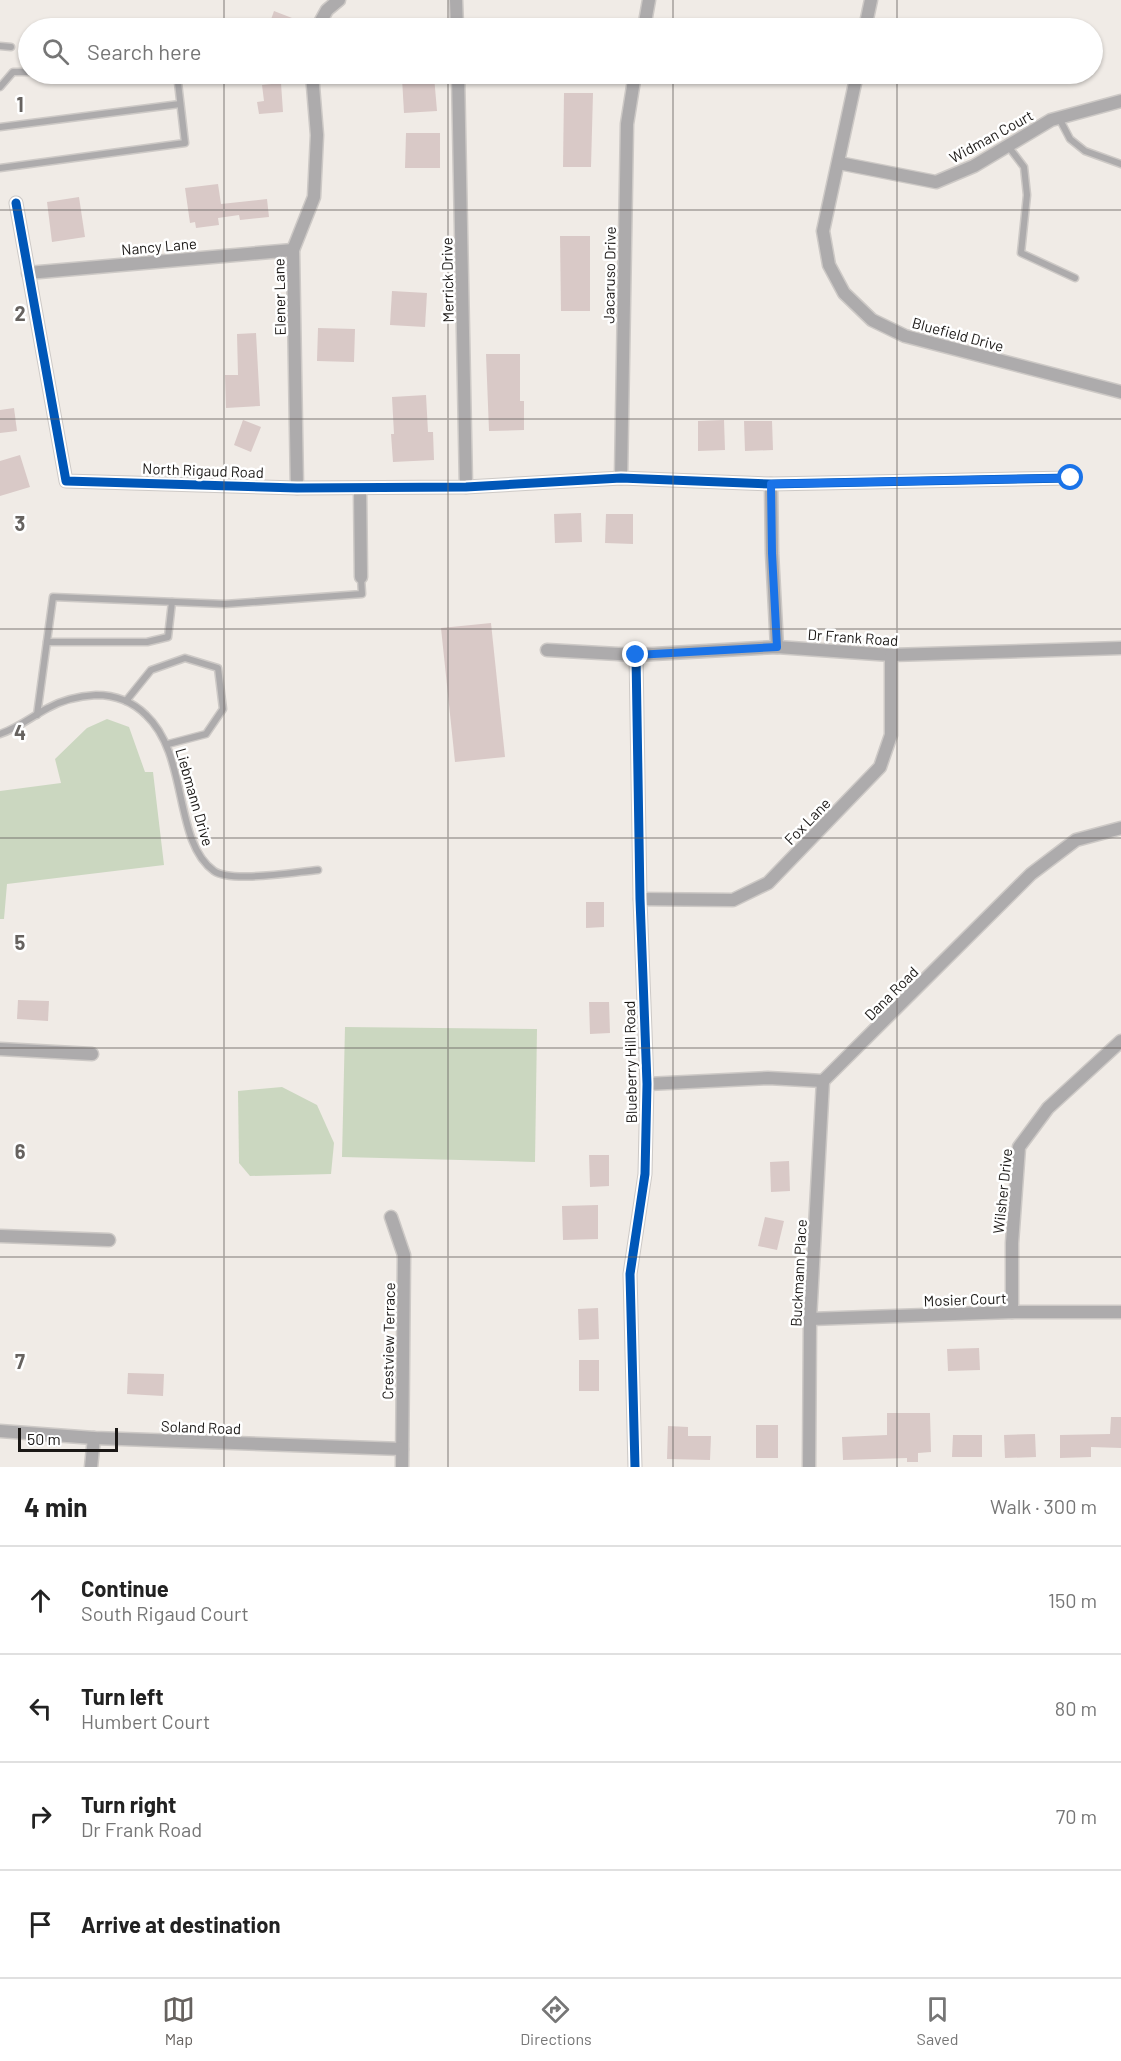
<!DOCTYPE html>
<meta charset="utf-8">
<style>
body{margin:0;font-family:Barlow,sans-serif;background:#f6f6f6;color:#222}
.scale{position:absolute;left:18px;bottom:15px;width:100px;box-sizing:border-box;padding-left:6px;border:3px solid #1b1816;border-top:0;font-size:16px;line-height:21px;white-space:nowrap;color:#1b1816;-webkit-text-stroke:4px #fff;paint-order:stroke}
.stop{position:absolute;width:18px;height:18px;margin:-14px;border:4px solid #1a73e8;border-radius:50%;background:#fff}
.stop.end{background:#1a73e8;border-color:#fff;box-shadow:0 2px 6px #0008}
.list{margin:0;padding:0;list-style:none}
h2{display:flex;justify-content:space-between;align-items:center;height:78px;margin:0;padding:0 24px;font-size:26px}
h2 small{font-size:20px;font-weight:400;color:#767676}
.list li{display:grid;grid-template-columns:39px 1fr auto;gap:18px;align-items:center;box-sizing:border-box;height:108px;padding:0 24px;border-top:2px solid #e0e0e0}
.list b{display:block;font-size:22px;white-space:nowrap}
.list p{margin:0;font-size:20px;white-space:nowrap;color:#767676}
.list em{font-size:20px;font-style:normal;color:#767676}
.icon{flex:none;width:33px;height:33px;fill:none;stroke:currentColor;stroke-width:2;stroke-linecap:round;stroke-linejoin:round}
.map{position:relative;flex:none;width:1121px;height:1467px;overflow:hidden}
.search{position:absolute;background:#fff;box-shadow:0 2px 4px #0004;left:18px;right:18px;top:18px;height:66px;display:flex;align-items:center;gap:15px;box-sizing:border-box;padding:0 21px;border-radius:33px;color:#767676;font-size:22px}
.sheet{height:510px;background:#fff}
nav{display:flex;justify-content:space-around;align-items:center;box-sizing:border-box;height:84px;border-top:2px solid #e0e0e0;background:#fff;font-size:16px;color:#767676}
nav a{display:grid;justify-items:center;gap:3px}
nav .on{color:#66625f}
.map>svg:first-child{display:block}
.green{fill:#cbd7c0}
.building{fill:#d9c9c7}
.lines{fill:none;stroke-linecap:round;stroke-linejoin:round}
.service-casing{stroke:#cdc9c6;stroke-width:9}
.minor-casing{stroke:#cdc9c6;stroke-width:15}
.service{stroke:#adabac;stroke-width:6}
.minor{stroke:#adabac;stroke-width:12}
.cycleway-casing{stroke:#fff;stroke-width:13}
.cycleway{stroke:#0057b8;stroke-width:9}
.route{stroke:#1a73e8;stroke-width:8}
.grid{fill:none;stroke:#66625f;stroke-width:1.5;stroke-opacity:0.55}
.labels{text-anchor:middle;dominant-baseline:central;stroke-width:5;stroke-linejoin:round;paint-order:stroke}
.street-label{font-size:15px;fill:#1b1816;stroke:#fff}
.grid-label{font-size:20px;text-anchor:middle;font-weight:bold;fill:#66625f;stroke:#fff;stroke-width:5;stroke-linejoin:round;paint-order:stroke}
</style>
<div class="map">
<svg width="1121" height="1467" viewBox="0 0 1121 1467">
<rect width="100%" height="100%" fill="#f0ebe6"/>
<g class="green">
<path d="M107 719 129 727 145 772H153L164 865 7 884 4 919H0V791L61 783 55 759 87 728Z"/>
<path d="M345 1027 537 1029 535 1162 342 1157Z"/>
<path d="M282 1087 317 1105 334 1143 331 1174 250 1176 239 1163 238 1091Z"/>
</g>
<g class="building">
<path d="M274 11 292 18 288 28H268Z"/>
<path d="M434 76 437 111 404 113 402 78Z"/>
<path d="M281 83 283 112 259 114 257 102 264 101 262 85Z"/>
<path d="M564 93H593L591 167H563Z"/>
<path d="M406 133H440V168H405Z"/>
<path d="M218 184 221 204 267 199 269 217 240 220 239 215 218 218 219 225 196 228 195 222 190 223 185 188Z"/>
<path d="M79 197 85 237 52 242 47 202Z"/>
<path d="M560 236H590V311H561Z"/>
<path d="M392 291 427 293 425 327 390 325Z"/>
<path d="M318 328 355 329 354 362 317 361Z"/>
<path d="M256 333 260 406 226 408 225 375H238L237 334Z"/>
<path d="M486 354H520V401H524V430L489 431Z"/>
<path d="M426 395 428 432H433L434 460 393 462 391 434H394L392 397Z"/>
<path d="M14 408 17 431 0 433V410Z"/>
<path d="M243 420 261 427 251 452 234 445Z"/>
<path d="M724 420 725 450 698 451V421Z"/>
<path d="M744 421H772L773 450 745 451Z"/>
<path d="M20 455 30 487 0 496V461Z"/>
<path d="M581 513 582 542 555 543 554 514Z"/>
<path d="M606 514H633V544L605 543Z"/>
<path d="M491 623 505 757 455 762 441 628Z"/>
<path d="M586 902H604V927L586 928Z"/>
<path d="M18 1000 49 1001 48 1021 17 1019Z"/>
<path d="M589 1002H609L610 1033 590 1034Z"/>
<path d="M589 1155H609V1186L590 1187Z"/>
<path d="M789 1161 790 1191 771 1192 770 1162Z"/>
<path d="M598 1205V1239L563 1240 562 1206Z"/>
<path d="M765 1217 784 1221 777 1250 758 1246Z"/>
<path d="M598 1308 599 1339 579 1340 578 1309Z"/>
<path d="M979 1348 980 1370 948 1371 947 1349Z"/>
<rect x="579" y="1360" width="20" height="31"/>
<path d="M128 1373 164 1374 163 1396 127 1394Z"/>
<path d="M887 1413H930L931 1452 918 1453V1462H907V1458L843 1460 842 1437 887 1435Z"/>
<path d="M1111 1417H1121V1448L1091 1447V1457L1060 1458V1435L1110 1434Z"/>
<rect x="756" y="1425" width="22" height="33"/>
<path d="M668 1426 688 1427V1436H711L710 1460 667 1459Z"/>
<path d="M1035 1434 1036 1457 1005 1458 1004 1435Z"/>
<path d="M953 1435H982V1457H952Z"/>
</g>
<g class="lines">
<g class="service-casing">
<g id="service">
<path d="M0 46 11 47"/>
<path d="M0 87 13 72H28"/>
<path d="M1059 118 1070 139 1085 151 1121 164"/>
<path d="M0 127 180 104"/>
<path d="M1008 146 1024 167 1027 195 1021 253 1075 278"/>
<path d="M0 168 185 143 177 74H113"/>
<path d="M47 642H147L168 637 172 602"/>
<path d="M126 701 151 670 185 658 218 668 223 709 206 734 168 744"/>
<path d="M37 715 53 597 225 604 362 594 361 577"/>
<path d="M0 734C18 728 31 717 48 708 62 700 81 696 96 695 115 695 133 702 146 715 189 755 173 842 214 871 231 883 295 872 318 870"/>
</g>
</g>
<g class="minor-casing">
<g id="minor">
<path d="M456 0 457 28"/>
<path d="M317 28 327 10 339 0"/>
<path d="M644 28 649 0"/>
<path d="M865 28 871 0"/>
<path d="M458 74 466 487"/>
<path d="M857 74 823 231 829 265 844 293 872 320 905 336 1121 392"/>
<path d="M839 163 936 182 974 166 1051 120 1121 101"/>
<path d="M16 203 66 481 297 488 466 487 621 478 771 484 1071 478"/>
<path d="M28 273 293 250"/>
<path d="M621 478 627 124 635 74"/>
<path d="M771 484 772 553 777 647"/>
<path d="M297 488 293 250 314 197 317 135 312 74"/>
<path d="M360 488 361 577"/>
<path d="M547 650 636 655 777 647 891 655 1121 648"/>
<path d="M640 899 733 900 768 883 880 767 891 735V655"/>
<path d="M0 1049 92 1054"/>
<path d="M647 1084 768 1078 823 1081 1031 874 1076 840 1121 828"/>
<path d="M391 1217 404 1255 402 1467"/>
<path d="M0 1236 109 1240"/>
<path d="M1012 1312V1243L1019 1147 1048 1108 1121 1041"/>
<path d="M810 1319 1012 1312H1121"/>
<path d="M0 1431 94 1438 402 1449"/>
<path d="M91 1467 94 1438"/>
<path d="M635 1467 630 1274 645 1174 647 1084 640 899 636 655"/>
<path d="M809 1467 810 1319 823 1081"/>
</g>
</g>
<use href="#service" class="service"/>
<use href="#minor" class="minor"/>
<g class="cycleway-casing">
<g id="cycleway">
<path d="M16 203 66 481 297 488 466 487 621 478 771 484 1071 478"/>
<path d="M635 1467 630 1274 645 1174 647 1084 640 899 636 655"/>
</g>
</g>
<use href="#cycleway" class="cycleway"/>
</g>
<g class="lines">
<path class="route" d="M636 655 777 647 772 553 771 484 1071 478"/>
</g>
<path class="grid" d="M224 0V28M448 0V28M673 0V28M897 0V28M224 74V1467M448 74V1467M673 74V1467M897 74V1467M0 210H1121M0 419H1121M0 629H1121M0 838H1121M0 1048H1121M0 1257H1121"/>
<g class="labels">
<g class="street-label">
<text transform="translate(991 136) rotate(-29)">Widman Court</text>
<text transform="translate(159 246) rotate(-5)">Nancy Lane</text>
<text transform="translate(609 275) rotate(-89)">Jacaruso Drive</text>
<text transform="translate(447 280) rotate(-91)">Merrick Drive</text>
<text transform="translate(279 297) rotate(-91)">Elener Lane</text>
<text transform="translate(958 334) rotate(15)">Bluefield Drive</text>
<text transform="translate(203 470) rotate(2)">North Rigaud Road</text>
<text transform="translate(853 637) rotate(4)">Dr Frank Road</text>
<text transform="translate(195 797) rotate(74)">Liebmann Drive</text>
<text transform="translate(807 821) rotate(-46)">Fox Lane</text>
<text transform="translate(891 993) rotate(-45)">Dana Road</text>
<text transform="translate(630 1062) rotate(-91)">Blueberry Hill Road</text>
<text transform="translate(1002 1191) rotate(-84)">Wilsher Drive</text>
<text transform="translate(798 1273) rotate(-87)">Buckmann Place</text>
<text transform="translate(965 1299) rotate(-2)">Mosier Court</text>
<text transform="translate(388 1341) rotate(-89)">Crestview Terrace</text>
<text transform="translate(201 1427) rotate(2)">Soland Road</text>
</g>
</g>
<g class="grid-label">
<text x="20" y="112">1</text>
<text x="20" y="321">2</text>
<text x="20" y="531">3</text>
<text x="20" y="740">4</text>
<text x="20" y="950">5</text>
<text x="20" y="1159">6</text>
<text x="20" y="1369">7</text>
</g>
</svg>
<div class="scale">50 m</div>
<div class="stop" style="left:1071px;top:478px"></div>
<div class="stop end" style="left:636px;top:655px"></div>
<div class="search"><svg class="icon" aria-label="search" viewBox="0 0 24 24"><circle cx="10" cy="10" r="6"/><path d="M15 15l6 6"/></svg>Search here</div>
</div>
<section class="sheet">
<h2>4 min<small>Walk · 300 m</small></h2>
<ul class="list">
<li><svg class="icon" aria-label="ahead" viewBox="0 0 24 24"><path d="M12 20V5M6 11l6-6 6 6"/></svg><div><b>Continue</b><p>South Rigaud Court</p></div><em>150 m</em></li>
<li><svg class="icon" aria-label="left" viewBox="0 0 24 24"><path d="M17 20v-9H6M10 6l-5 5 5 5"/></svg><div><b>Turn left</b><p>Humbert Court</p></div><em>80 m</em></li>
<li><svg class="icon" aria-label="right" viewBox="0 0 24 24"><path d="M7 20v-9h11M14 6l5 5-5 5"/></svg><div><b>Turn right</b><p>Dr Frank Road</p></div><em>70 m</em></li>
<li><svg class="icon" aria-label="arrive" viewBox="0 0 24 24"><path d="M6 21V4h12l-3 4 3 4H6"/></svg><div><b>Arrive at destination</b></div></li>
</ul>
</section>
<nav>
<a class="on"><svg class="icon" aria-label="map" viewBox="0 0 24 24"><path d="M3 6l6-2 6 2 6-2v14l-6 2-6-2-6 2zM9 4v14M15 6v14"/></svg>Map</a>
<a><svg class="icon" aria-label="directions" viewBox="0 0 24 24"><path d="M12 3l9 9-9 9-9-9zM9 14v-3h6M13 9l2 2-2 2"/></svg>Directions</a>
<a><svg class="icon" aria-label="saved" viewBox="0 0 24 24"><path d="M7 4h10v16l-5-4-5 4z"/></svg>Saved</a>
</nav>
